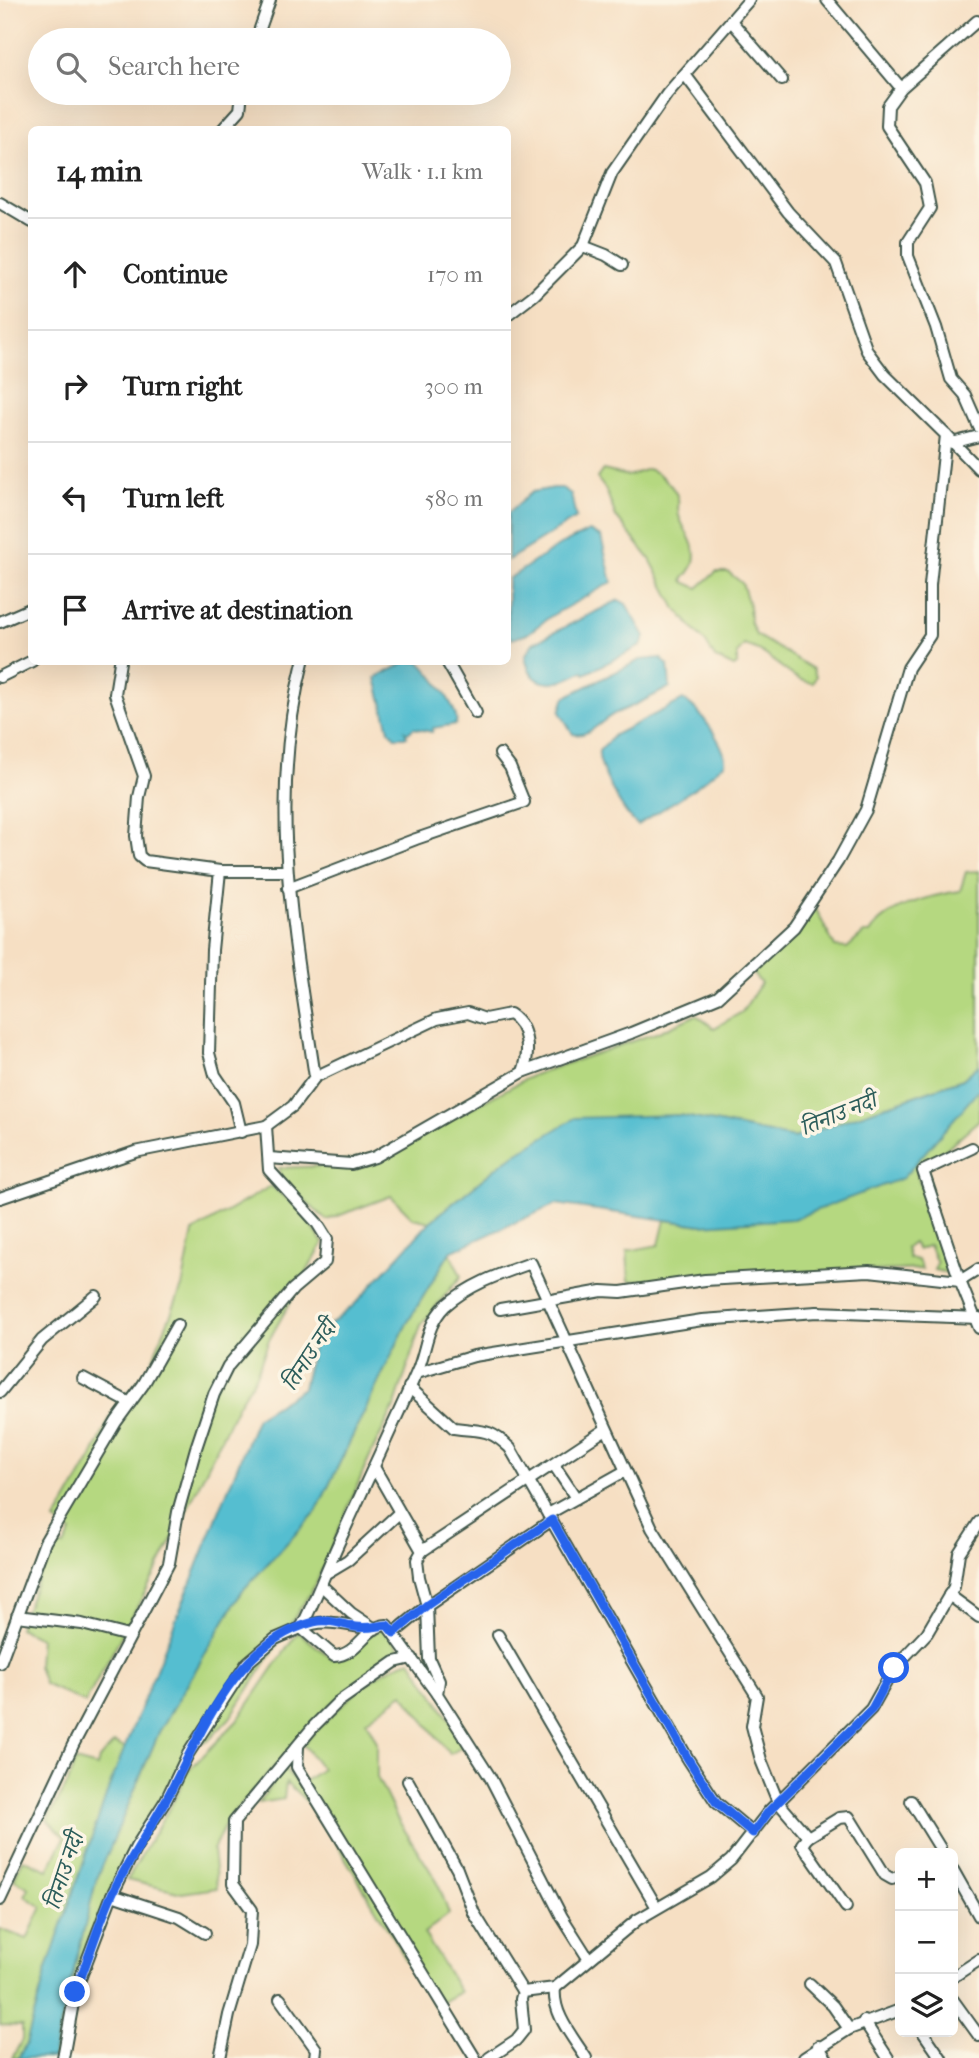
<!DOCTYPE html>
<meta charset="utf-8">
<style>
body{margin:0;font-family:"IM FELL French Canon","Noto Serif Devanagari",serif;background:#f6f6f6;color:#222}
.controls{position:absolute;right:21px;bottom:21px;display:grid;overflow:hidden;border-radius:10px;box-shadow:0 7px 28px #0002}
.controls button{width:63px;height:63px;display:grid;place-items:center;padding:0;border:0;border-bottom:2px solid #e0e0e0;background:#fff;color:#222;font:35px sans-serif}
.stop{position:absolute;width:21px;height:21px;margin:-16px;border:5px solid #2563eb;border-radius:50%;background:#fff}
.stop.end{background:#2563eb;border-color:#fff;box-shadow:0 2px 7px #0008}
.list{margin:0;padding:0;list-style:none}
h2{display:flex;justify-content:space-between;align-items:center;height:91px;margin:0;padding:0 28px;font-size:30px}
h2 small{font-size:23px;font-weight:400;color:#767676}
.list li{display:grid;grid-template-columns:46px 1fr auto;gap:21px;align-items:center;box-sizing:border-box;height:112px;padding:0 28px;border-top:2px solid #e0e0e0}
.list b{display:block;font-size:26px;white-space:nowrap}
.list em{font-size:23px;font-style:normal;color:#767676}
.icon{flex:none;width:38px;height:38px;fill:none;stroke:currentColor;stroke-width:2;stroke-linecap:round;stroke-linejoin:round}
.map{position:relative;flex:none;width:979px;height:2058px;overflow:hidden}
.search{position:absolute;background:#fff;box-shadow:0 7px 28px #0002;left:28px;top:28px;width:483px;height:77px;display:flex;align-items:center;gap:18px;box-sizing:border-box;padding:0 24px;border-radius:38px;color:#767676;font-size:26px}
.panel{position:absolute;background:#fff;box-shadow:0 7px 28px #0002;left:28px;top:126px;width:483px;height:539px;border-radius:10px}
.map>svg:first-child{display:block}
.green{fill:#b5d880;stroke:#6a8a5a;stroke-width:2}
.water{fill:#54bed0;stroke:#3a7e82;stroke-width:2}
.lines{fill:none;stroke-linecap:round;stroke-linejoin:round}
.minor-casing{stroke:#3f5549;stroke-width:14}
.minor{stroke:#fff;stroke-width:10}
.route{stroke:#2563eb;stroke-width:9}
.labels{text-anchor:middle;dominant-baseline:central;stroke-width:7;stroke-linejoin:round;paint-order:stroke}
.water-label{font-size:23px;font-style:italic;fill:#2c5d5b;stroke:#fcf5e5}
</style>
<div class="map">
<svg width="979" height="2058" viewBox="0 0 979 2058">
<rect width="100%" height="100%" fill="#fcf5e5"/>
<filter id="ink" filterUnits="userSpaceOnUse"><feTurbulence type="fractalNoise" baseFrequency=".0143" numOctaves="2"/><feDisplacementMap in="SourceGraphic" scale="14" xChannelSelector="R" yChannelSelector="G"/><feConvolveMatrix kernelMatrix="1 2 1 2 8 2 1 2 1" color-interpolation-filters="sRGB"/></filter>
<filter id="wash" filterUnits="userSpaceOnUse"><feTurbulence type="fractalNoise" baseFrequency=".00686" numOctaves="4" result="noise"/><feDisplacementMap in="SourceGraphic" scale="28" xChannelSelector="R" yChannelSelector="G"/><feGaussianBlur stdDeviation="1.57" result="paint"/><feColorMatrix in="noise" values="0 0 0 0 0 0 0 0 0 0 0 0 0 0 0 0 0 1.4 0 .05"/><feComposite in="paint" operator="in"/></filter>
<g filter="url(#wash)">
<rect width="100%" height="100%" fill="#f6dfc3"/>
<g class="green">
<path d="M648 469C659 472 676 488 678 499 679 505 677 510 679 516 687 539 708 555 683 579L684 582 698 588 716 572H728L742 583 749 605 750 621 756 635 813 669 816 676 813 683C786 680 772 651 744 645L737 654V665L734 667 715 658 706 643 676 609 650 559 616 517 606 490 597 478 603 470 628 476Z"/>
<path d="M979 871V1065L963 1079 794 1138 679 1115 506 1160 430 1222 413 1218 391 1196 327 1220 281 1181 279 1168 325 1166 397 1148 533 1075 656 1033 696 1015 714 1028 742 1012 761 983 752 973 785 946 815 907 835 947 847 948 864 933H870C885 907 932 895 960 891L966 872Z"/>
<path d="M979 1090V1120L917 1174 954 1274 934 1270 937 1263 929 1245 918 1250 913 1243 906 1248 909 1258 918 1260 922 1269 629 1281 627 1251 659 1245 665 1220 701 1225 963 1105Z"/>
<path d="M271 1186 302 1211 323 1243 269 1340 256 1375 237 1406 162 1561 85 1703 44 1684 38 1666 40 1638 19 1628 51 1543 64 1546 71 1532 55 1521 92 1457 112 1413 149 1368 182 1287 193 1232Z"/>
<path d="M450 1252 461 1276 421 1325 395 1405 369 1458 316 1584 230 1718 208 1741 196 1743 90 1933 59 2058H52L96 1881 159 1732 242 1591 316 1512 406 1325Z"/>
<path d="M384 1626 403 1654 330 1705 227 1820 213 1850 217 1888 182 1893 127 1880 178 1793 185 1774 237 1721 298 1632 333 1659Z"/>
<path d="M411 1660 466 1745 450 1754 403 1694 366 1721 377 1742V1777L397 1818 438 1883 449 1914 424 1933 460 1992 434 2006 317 1811 286 1782 284 1799 259 1803 283 1767 299 1785 322 1769 303 1744C331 1715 371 1671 411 1660Z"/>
<path d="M114 1743 125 1748 48 1966 26 2044 18 2058H12L22 2040V2026L0 2025V1929L27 1939 42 1907 25 1896 29 1888 14 1879 23 1859 48 1870 65 1837 47 1820 68 1783 75 1761 97 1767 99 1759Z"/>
</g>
<g class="water">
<path d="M554 488H562L571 494 576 518 508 560V513L532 492Z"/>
<path d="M589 531 601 537 612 582 551 616 527 634 512 639 508 633V579L560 545Z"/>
<path d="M619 600 626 604 645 636 641 646 585 674 583 671C558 687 531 691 525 656L533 643Z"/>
<path d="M660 658 668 665 670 687C653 696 634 706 616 713 602 719 590 738 573 734L560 712 565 697 640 660Z"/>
<path d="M406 662H420C430 672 460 709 456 724L433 728 432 732 414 728 408 733 405 731 407 737H395L389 730 376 678Z"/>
<path d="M683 700C697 705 727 747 725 763L695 788 638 825C624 816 597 766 599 751L614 735Z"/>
<path d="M979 1065V1090L903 1178 793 1219 701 1225 556 1204 450 1252 406 1325 316 1512 242 1591 159 1732 96 1881 52 2058H18L26 2044 48 1966 109 1787 257 1417 303 1388 315 1337 354 1305 430 1222 506 1160 575 1118 679 1115 794 1138 963 1079Z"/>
</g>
</g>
<g filter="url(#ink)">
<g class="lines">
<g class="minor-casing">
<g id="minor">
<path d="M827 0 901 88"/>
<path d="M732 22 782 80"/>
<path d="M979 23 977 21 901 88 888 106 887 126 925 183 930 208 908 242V256L936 327 951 379 965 395 979 427"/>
<path d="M256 40 270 0"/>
<path d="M222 130 240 110 242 93"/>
<path d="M0 203 32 222"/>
<path d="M583 246 606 255 622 265"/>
<path d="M508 315 534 295 583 246 612 173 667 94 749 0"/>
<path d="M946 435 979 469"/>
<path d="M952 443 979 436"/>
<path d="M0 622 32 608"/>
<path d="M120 662 115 694 144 776 139 797 136 836 139 856 145 861 220 871H285"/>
<path d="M447 662 476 713"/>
<path d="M0 677 32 661"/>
<path d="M220 871 212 950 209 1053 215 1075 234 1103 241 1132"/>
<path d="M288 888 416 839 524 802 510 767 500 754"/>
<path d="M315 1077 437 1019 468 1013 485 1019 510 1014C529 1026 530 1053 523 1072"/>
<path d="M266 1126 293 1106 315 1077C294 937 267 801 303 662"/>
<path d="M269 1158 351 1164 375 1157 523 1072 631 1033 718 997 794 927 838 861 866 810 908 668 930 635V585L946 435 885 375 867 351 836 263 788 212 686 76"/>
<path d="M0 1198 135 1152 266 1126 269 1170 317 1223 327 1239 325 1262 293 1289 228 1366 214 1394 196 1448 178 1512 169 1563 73 1745 0 1900"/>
<path d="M979 1269 960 1281 979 1328"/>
<path d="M500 1309 602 1291 621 1292 705 1280 869 1271 960 1281 923 1171 972 1148"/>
<path d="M417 1373 474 1356 702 1320 817 1312 979 1318"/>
<path d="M83 1378 130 1403"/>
<path d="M409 1387 454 1428C482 1432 488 1427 510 1448L688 1759 716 1802 753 1833"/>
<path d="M0 1392 42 1340 96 1296"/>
<path d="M554 1465 576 1498"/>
<path d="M374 1467 422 1551 417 1560 419 1577 427 1606 429 1659 439 1681 437 1694 490 1777 562 1917 588 1958"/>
<path d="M548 1514 625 1471"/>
<path d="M422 1551 606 1429"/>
<path d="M328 1572 348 1560 399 1513"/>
<path d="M323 1587 351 1613 375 1629C348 1627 326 1616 301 1628L334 1656C359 1655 364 1626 387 1625L437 1694"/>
<path d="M949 1595 979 1617"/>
<path d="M17 1616 82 1624 129 1636"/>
<path d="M394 1633 427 1606 552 1520"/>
<path d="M498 1635 656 1906"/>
<path d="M0 1663 45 1542 116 1422 143 1385 177 1325"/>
<path d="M298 1747 297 1767 475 2058"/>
<path d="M408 1781 457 1869 474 1913 523 1992"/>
<path d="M911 1801 940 1848"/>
<path d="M808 1837 802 1844 846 1907"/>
<path d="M953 1870 979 1916"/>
<path d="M112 1895 179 1917 205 1933"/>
<path d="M953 1977 979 1960"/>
<path d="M810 1984 833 2006 849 2029"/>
<path d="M280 1999 316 2049 315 2058"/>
<path d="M953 2000 979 2036"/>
<path d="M864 2021 888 2058"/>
<path d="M923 2032 941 2058"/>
<path d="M818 2046 826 2058"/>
<path d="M63 2058 75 1992 112 1895 136 1847 166 1800 188 1754 247 1663 275 1639 301 1628C316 1599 326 1570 340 1540 365 1485 391 1430 416 1374 427 1351 425 1326 445 1306 470 1284 500 1274 531 1263L652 1528 757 1696 752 1726 761 1760 778 1802 808 1837 839 1818 849 1817 885 1875 892 1879 900 1876"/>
<path d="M220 2058 229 2015 250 1945 252 1910 233 1884 234 1822 314 1726 338 1702 395 1662 412 1658"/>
<path d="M489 2058 516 2040 524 2030 521 1999 523 1992 555 1988"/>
<path d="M586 2058C573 2037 552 2014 555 1988L637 1920 711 1877 731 1860 769 1811 871 1709 894 1668 927 1633 954 1587 959 1553 979 1522"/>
<path d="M804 2058 849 2029 900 2010"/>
</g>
</g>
<use href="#minor" class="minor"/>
</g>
</g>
<g class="lines" filter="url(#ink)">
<path class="route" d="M75 1992C89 1959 98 1924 113 1892 129 1860 149 1831 166 1800 201 1735 234 1642 314 1622 329 1618 342 1625 356 1627 368 1629 376 1626 387 1625L394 1633 427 1605 552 1520 688 1759 716 1802 753 1833 769 1811 872 1709 894 1668"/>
</g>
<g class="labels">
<g class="water-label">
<text transform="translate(838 1114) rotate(-22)">तिनाउ नदी</text>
<text transform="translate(309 1355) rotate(-57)">तिनाउ नदी</text>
<text transform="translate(64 1871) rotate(-72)">तिनाउ नदी</text>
</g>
</g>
</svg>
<div class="controls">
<button>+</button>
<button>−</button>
<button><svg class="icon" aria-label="layers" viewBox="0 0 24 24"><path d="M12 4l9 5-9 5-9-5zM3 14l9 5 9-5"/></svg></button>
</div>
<div class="stop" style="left:894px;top:1668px"></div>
<div class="stop end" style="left:75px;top:1992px"></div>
<div class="search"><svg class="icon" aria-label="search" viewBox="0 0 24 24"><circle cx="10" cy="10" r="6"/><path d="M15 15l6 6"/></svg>Search here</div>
<section class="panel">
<h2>14 min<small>Walk · 1.1 km</small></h2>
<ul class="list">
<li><svg class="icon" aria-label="ahead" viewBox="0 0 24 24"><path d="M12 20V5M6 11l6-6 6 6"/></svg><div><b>Continue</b></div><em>170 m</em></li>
<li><svg class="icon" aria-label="right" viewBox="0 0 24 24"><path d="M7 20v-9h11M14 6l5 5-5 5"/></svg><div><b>Turn right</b></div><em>300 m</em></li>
<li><svg class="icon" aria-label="left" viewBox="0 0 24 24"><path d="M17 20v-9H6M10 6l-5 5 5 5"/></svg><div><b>Turn left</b></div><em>580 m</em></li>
<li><svg class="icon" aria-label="arrive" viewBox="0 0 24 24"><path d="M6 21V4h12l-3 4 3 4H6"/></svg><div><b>Arrive at destination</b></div></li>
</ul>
</section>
</div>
